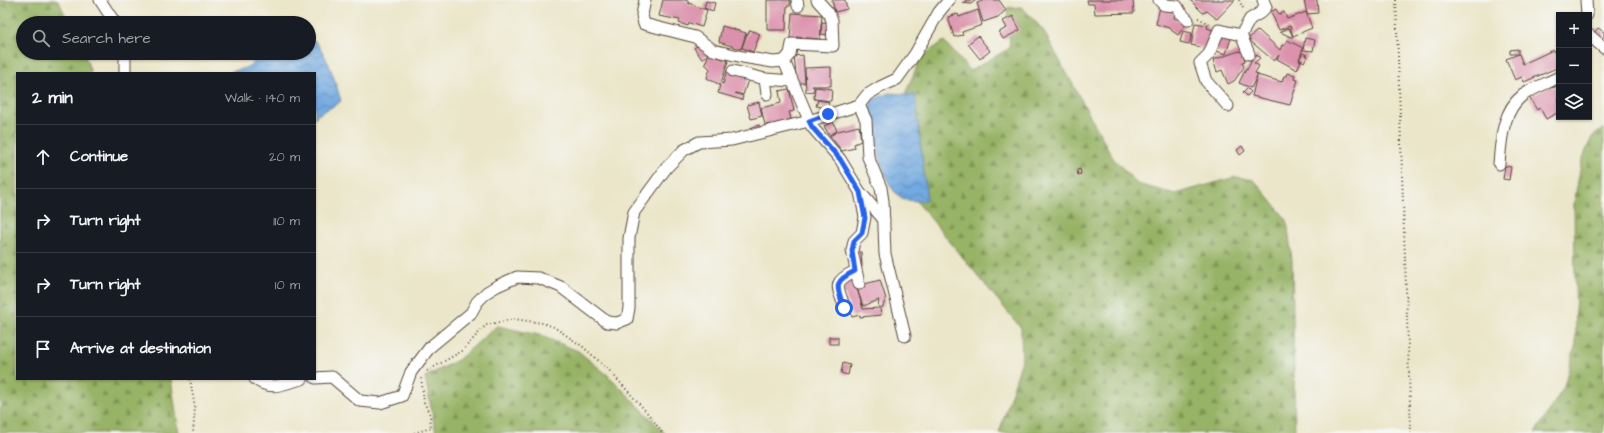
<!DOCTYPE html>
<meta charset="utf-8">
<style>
body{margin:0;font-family:"Architects Daughter",sans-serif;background:#20242c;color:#f1f3f6}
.controls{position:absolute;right:12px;top:12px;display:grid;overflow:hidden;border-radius:0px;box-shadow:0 1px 3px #0004}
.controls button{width:36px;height:36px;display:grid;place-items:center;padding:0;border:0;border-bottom:1px solid #363941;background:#171b24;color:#f1f3f6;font:20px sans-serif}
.stop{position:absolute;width:12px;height:12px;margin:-9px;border:3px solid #2563eb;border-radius:50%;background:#fff}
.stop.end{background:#2563eb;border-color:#fff;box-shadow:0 1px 4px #0008}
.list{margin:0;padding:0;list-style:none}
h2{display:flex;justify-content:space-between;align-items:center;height:52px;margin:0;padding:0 16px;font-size:17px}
h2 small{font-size:13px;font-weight:400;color:#9ea1a6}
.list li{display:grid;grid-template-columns:26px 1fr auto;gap:12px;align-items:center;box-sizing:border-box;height:64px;padding:0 16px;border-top:1px solid #363941}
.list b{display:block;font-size:15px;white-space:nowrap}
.list em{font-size:13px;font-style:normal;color:#9ea1a6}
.icon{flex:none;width:22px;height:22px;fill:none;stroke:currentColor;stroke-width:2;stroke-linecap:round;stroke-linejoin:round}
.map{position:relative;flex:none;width:1604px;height:433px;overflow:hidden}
.search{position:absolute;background:#171b24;box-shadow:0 1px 3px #0004;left:16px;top:16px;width:300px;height:44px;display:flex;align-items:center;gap:10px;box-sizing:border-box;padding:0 14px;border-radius:22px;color:#9ea1a6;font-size:15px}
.panel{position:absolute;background:#171b24;box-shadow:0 1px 3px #0004;left:16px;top:72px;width:300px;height:308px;border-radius:0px}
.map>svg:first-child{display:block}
.forest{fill:url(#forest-firs);stroke:#696e42}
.water{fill:url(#water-waves);stroke:#566a80}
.building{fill:#db90ac}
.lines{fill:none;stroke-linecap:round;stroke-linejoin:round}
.minor-casing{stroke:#554638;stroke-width:13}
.path{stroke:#554638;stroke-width:2;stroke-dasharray:1 3;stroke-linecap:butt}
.minor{stroke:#fff;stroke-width:11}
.route{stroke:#2563eb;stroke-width:5}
</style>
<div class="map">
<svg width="1604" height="433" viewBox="0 0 1604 433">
<defs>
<pattern id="forest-firs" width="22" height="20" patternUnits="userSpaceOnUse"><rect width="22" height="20" fill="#97b366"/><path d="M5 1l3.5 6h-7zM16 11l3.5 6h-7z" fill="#7c9253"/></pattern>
<pattern id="water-waves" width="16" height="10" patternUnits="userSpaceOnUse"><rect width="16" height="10" fill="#72a9e1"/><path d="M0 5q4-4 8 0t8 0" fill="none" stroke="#5f8ab6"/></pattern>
</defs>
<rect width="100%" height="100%" fill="#f6f6f2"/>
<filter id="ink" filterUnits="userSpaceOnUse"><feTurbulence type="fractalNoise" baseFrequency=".025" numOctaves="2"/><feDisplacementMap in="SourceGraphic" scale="8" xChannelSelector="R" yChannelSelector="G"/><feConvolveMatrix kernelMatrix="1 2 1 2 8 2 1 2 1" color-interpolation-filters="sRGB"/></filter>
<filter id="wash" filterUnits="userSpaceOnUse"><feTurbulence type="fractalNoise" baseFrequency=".012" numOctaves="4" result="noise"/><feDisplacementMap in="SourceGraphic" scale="16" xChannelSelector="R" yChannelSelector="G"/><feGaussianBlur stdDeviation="0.9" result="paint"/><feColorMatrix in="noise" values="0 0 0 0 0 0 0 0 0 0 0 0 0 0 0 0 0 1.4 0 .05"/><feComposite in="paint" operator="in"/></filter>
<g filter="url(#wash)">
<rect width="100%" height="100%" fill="#ebe6c9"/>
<g class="forest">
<path d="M0 0H58L69 23H23V53H84L91 73H17V379H171L179 433H0Z"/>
<path d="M1022 7 1043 30 1113 158 1137 184 1175 194 1236 177 1254 180 1287 220 1292 260 1295 433H999L1022 360 1021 328 918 203 906 92 921 57 944 41 970 71 1010 48 1007 8Z"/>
<path d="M1604 128V433H1535L1563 389 1576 344 1574 202 1582 160 1592 137Z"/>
<path d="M497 326 539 335 578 351 610 377 665 433H436L425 377 458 360Z"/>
</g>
<g class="water">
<path d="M309 41H315C329 58 335 81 341 101 333 108 320 111 315 118V73H230V72C244 68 252 69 259 53H309Z"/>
<path d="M889 93 915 95 927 200C917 201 907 202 899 196 880 181 872 126 871 102L875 99Z"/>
</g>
<g id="blocks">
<g class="building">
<path d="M663 0H685L688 1V3L695 5V6L707 10 702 27 689 23 688 26 679 23 680 20 659 16Z"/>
<path d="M767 0H790V6H787L786 30H767Z"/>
<path d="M832 0H845L847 9 835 12Z"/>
<path d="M967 0H976L971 4 963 3Z"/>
<path d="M985 0H999L1006 10 998 17 983 22 977 3Z"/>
<path d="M1087 0H1133L1134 13 1097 14H1095L1094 4H1088Z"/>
<path d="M1190 0H1235L1217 19 1207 11 1203 13Z"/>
<path d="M1304 0H1317L1318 13 1307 14Z"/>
<path d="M706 1 715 3 713 11 704 8Z"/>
<path d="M1160 7 1175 11 1174 18 1179 20 1180 18 1187 23 1178 35 1171 30 1172 29 1156 24Z"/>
<path d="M1276 9 1279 14 1284 12 1287 19 1306 12 1312 28 1293 36 1290 26 1279 30 1271 12Z"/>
<path d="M978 10 982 25 962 32 963 35 954 37 948 17 958 14 959 17Z"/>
<path d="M792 13 822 15 820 39 796 37V39L790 38Z"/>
<path d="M1013 16 1020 30 1003 39 999 32 1007 28 1003 21Z"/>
<path d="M822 22 830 23 829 35 821 34Z"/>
<path d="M1195 23 1208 25 1207 28 1213 30 1209 49 1191 45Z"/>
<path d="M722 26 746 33 741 49 719 42Z"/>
<path d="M1289 28 1293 37H1291L1280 32Z"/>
<path d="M1598 28 1604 32V36L1601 40 1593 34Z"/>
<path d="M750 30 760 34 753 52 742 48 747 34H748Z"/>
<path d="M1258 30 1280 50 1282 45 1284 46 1287 40 1303 48 1299 61H1301L1297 70 1277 59 1279 55 1274 61 1248 39Z"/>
<path d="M1183 31 1192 33 1189 44 1180 42Z"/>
<path d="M1220 35 1231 38 1226 54 1216 51Z"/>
<path d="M978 36 990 51 980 59 968 44Z"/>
<path d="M1305 38 1315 40 1313 51 1303 50Z"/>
<path d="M700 44 708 55 702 59 694 48Z"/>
<path d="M1518 49V54H1510V50Z"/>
<path d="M1244 50 1246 54 1243 55 1245 61 1242 62 1244 67 1234 81 1228 84 1222 70 1217 72 1213 60 1239 51 1240 52Z"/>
<path d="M1553 50 1559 63V67L1524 82 1522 77 1515 80 1506 59 1519 54 1523 64Z"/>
<path d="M709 53 728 61 721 83 723 84 727 70 749 77 743 95 735 93 743 96 742 100 718 93 720 85 707 78 710 69 705 64Z"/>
<path d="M1303 53 1308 56 1304 62 1299 59Z"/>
<path d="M803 55 805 83H797L794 56Z"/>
<path d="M1257 55 1260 58 1254 63 1259 66 1255 73 1258 74 1251 88 1239 83 1246 68 1247 69 1251 61V60Z"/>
<path d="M831 67V86H812L814 87V91L806 92 805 68Z"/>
<path d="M1287 73 1295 75 1294 79 1298 80 1290 105 1252 96 1257 75 1282 82 1284 76H1286Z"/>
<path d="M1551 85 1553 88 1559 85V112L1546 119 1540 108 1537 110 1529 97Z"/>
<path d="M815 87 832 89 831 101 814 99Z"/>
<path d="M1247 88 1251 92 1247 96 1243 92Z"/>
<path d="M789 89 794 111 789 112 791 119 785 121V123L771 126V124L765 125 761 108 781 103 779 91Z"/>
<path d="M818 100 829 102 827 108 816 106Z"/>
<path d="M759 102 762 116 751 119 747 105Z"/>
<path d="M833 122 837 131 829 135 824 126Z"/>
<path d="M759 125 760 131 752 133 750 128Z"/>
<path d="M859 126 861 141 854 144 855 148 842 151 830 136 838 131Z"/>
<path d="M1242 146 1245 151 1240 155 1237 150Z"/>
<path d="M1505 166 1511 167 1509 180 1503 179Z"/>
<path d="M1080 169 1081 174 1078 175 1077 170Z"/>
<path d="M856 252H861L862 267H856Z"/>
<path d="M852 279 855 281 863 309 880 308 881 315 860 317V315L852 317 842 284 844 281Z"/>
<path d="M880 280 886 299 882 308 878 306 879 300 863 306 857 289 861 285Z"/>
<rect x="829" y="337" width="9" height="7"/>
<path d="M843 363 850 365 848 375 841 373Z"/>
</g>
</g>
</g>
<g filter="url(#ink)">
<use href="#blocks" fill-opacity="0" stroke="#554638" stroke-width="1"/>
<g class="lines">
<g class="minor-casing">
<g id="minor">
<path d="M100 0 115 23"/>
<path d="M645 0 642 15 644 24 695 37 713 50 743 57 773 62 784 61 812 127 840 159 860 192 865 217 862 233 854 241 852 251 859 284"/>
<path d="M797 0 798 6"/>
<path d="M1159 0 1164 5 1177 6 1181 13 1188 20"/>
<path d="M1586 0 1587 15"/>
<path d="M1589 35 1604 48"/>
<path d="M1249 54 1241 35 1250 19 1260 13 1266 7 1263 0"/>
<path d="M784 61 790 54 792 44 833 46 832 20 828 12 817 0"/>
<path d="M733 71 765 79 792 81"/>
<path d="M125 73V53"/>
<path d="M765 79 767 94"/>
<path d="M859 105 866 120 868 157 881 188 883 201 885 254 905 336"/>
<path d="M1228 106 1206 81 1200 63 1209 54 1219 30 1241 35"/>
<path d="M1499 164C1501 141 1502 111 1523 95 1533 88 1548 83 1559 77"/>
<path d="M861 193 884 220"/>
<path d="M845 308C837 286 832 282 855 271"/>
<path d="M315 378 332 377 360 401 380 403 402 396 411 372 430 347 471 313 477 302 487 292 497 286 517 277 539 278 561 287 607 322 617 323 627 319 629 308V238L634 212 667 167 684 150 699 142 732 140 809 121 859 105 867 95 880 87 897 79 915 54 939 12 949 0"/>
<path d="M255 379C273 392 283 383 302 379"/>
</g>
</g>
<g class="path">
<path d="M1239 0 1244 10"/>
<path d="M1396 0 1411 433"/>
<path d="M1198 18 1210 24"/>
<path d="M427 371 462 351 486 325 514 319 542 323 554 327 582 346 608 369 651 417 662 433"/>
<path d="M190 379 195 408 193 433"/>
<path d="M414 433 431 428 430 415 424 402 421 377"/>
</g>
<use href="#minor" class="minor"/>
</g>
</g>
<g class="lines" filter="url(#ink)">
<path class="route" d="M828 114 809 121 812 127 840 159 860 192 865 218 862 233 854 241 852 251 855 271C832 282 837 286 844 308"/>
</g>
</svg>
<div class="controls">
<button>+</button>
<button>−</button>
<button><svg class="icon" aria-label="layers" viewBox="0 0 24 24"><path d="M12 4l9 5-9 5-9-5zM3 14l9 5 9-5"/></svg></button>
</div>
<div class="stop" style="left:844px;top:308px"></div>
<div class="stop end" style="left:828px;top:114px"></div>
<div class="search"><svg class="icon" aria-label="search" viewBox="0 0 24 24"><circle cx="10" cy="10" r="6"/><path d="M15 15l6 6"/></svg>Search here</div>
<section class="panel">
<h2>2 min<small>Walk · 140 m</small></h2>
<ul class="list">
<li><svg class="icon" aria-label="ahead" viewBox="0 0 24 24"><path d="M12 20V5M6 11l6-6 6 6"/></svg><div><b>Continue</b></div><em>20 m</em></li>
<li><svg class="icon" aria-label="right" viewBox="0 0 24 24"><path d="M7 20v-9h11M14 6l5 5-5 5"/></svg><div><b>Turn right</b></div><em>110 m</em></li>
<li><svg class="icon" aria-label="right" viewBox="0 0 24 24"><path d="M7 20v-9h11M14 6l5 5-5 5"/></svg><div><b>Turn right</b></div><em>10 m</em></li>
<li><svg class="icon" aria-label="arrive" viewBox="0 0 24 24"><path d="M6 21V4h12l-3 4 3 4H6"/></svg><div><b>Arrive at destination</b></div></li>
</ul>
</section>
</div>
